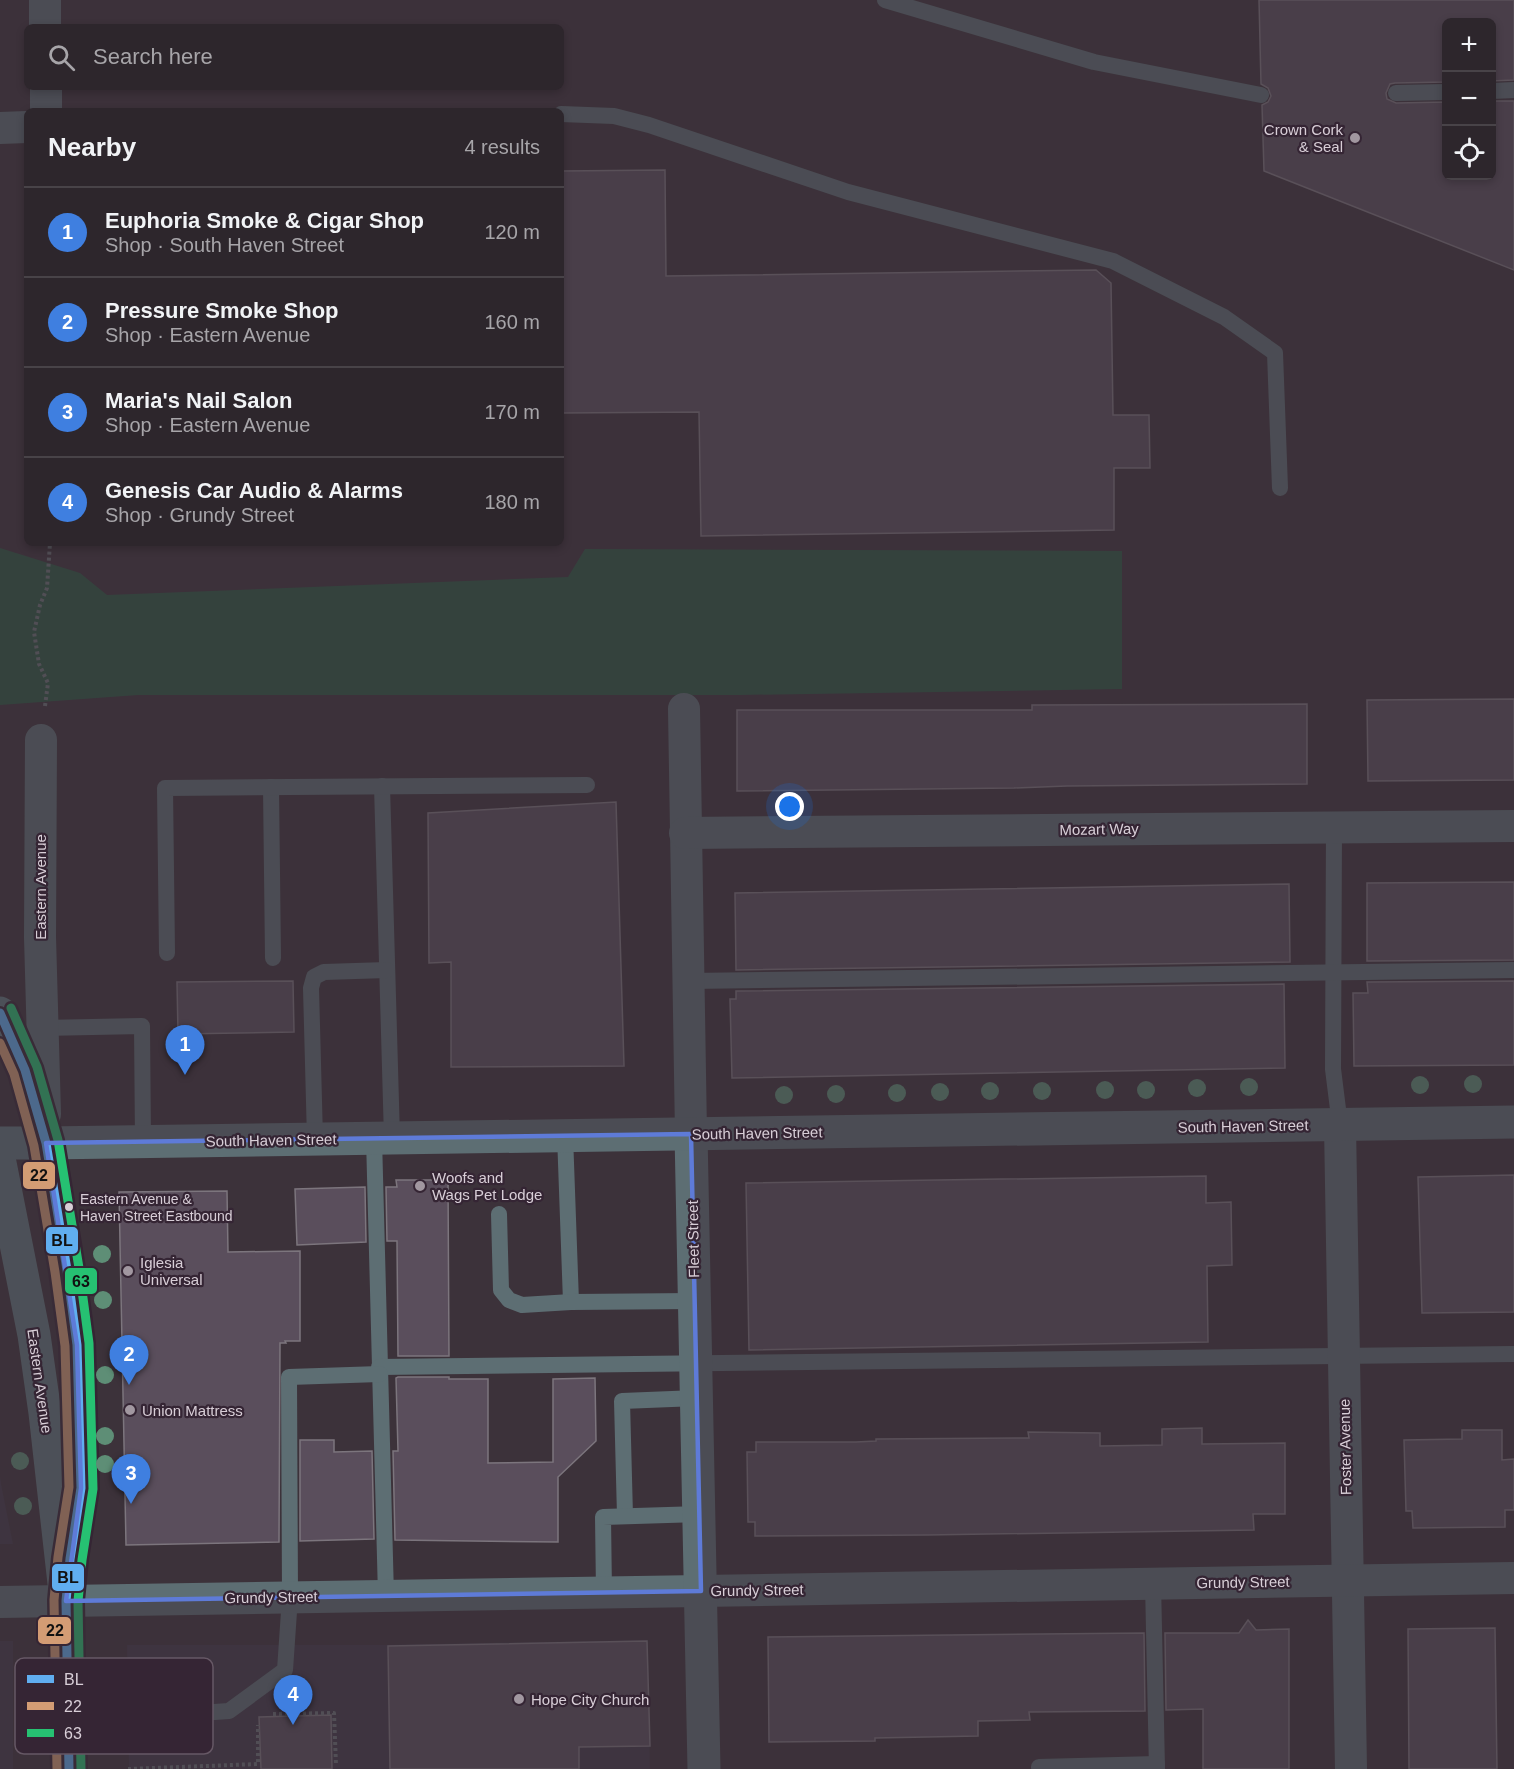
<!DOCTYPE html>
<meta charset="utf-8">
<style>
body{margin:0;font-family:Arial,sans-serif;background:#352e34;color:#f1f3f6}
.controls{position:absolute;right:18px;top:18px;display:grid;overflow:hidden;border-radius:9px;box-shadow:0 3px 9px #0003}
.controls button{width:54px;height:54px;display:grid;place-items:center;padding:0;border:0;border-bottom:2px solid #484348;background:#2d262c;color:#f1f3f6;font:30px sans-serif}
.you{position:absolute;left:790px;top:807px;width:21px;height:21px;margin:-15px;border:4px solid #fff;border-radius:50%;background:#1a73e8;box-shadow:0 0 0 9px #1a73e833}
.badge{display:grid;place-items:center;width:39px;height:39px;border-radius:50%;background:#a197a0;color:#fff;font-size:20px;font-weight:700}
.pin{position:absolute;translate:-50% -50px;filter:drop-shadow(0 2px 3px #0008)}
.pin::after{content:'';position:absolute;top:32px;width:21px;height:18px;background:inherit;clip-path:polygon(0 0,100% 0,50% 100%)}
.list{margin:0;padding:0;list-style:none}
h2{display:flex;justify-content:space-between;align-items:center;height:78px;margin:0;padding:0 24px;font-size:26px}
h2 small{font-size:20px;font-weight:400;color:#a7a5a9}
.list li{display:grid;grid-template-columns:39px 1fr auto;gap:18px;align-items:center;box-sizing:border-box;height:90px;padding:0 24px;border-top:2px solid #484348}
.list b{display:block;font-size:22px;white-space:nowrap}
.list p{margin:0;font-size:20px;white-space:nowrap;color:#a7a5a9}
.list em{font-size:20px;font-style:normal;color:#a7a5a9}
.icon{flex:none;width:33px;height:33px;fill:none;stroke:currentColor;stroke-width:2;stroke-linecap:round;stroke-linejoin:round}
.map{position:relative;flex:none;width:1514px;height:1769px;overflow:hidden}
.search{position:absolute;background:#2d262c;box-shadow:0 3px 9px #0003;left:24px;top:24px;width:540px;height:66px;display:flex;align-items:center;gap:15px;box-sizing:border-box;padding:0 21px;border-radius:9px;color:#a7a5a9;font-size:22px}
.panel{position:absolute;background:#2d262c;box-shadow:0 3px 9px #0003;left:24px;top:108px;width:540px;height:438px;border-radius:9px}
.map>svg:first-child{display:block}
.commercial{fill:#413847}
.green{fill:#2c5742}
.building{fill:#5a4e5c;stroke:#7c757d;stroke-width:1.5}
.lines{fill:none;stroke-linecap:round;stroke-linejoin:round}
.path{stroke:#6a7276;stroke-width:4;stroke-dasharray:3 3;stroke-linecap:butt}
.service{stroke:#5d6e73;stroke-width:16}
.minor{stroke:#5d6e73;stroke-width:32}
.tertiary{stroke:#5d6e73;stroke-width:33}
.primary{stroke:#61777c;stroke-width:33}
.bus-1-casing{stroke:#352534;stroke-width:14}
.bus-2-casing{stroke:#352534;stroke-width:14}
.bus-3-casing{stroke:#352534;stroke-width:14}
.bus-1{stroke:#60aef0;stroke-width:9}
.bus-2{stroke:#d39c74;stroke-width:9}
.bus-3{stroke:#26c172;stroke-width:9}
.tree{fill:#5e8e76}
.marked{fill:none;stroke:#5e7bd8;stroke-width:4.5;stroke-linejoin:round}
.poi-dot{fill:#a197a0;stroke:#352534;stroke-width:2}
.bus-dot{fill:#d8ced7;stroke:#352534;stroke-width:2}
.labels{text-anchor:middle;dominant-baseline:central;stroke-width:4.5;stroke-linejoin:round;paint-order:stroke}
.bus-label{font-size:14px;fill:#d8ced7;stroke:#352534;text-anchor:start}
.poi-label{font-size:15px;fill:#d8ced7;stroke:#352534;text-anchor:start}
.street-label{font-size:15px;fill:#d8ced7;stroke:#352534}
.key{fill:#352534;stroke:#665865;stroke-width:1.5}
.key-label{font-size:16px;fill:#d8ced7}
.line-badge{stroke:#352534;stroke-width:2}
.pale-badge-label{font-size:16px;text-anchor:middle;font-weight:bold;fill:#111}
</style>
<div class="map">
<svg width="1514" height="1769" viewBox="0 0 1514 1769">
<rect width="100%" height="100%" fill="#3c323a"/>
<g class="commercial">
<path d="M0 1476 1 1484 13 1544H0Z"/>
<path d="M648 1640 650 1769H129L127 1645H383Z"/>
<rect x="0" y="1641" width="13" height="128"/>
</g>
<path class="green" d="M0 548 80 573 107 595 568 577 585 549 1122 551V689L739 695H138L0 705Z"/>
<g class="building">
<path d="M1259 0H1514V80L1491 81V22H1446V82L1395 83 1390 84 1386 93 1387 99 1396 103 1446 102V176H1491V101H1514V270L1264 171 1262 105 1268 102 1271 96 1268 88 1261 84Z"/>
<path d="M665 170 666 276 1096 270 1111 283 1113 415H1149L1150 468H1114V530L701 536 699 412 561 413V171Z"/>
<path d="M1514 699V780L1368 781 1367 700Z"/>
<path d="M1307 704V784L1067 786 1014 788 737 791V710H1032V705Z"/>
<path d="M616 802 624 1066 451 1067V962L429 963 428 813Z"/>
<path d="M1514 882V960L1367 961V883Z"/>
<path d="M1289 884 1290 962 736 970 735 893Z"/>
<path d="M293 981 294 1032 178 1034 177 982Z"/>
<path d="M1514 981V1065L1354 1066 1353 993H1368L1367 982Z"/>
<path d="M1284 984 1285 1068 732 1078 730 999H736V991Z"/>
<path d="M1514 1175V1312L1422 1313 1418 1177Z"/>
<path d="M1206 1176V1203L1231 1202 1232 1265 1207 1266 1208 1342 749 1350 746 1183Z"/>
<path d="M396 1180H448L449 1356H398L397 1241H387L386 1187H397Z"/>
<path d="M365 1187 366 1242 297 1245 295 1189Z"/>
<path d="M227 1191 228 1252 300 1251V1341H285L286 1343H280L279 1542 126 1545 119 1192Z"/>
<path d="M398 1377H449V1379H488V1463L553 1462V1379L595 1378 596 1441 558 1477V1542L395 1540 393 1451H398L396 1378Z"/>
<path d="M1202 1428V1444L1285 1443V1514H1253L1254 1530 927 1535 755 1536V1522H748L747 1452H756V1442H856L876 1441V1439L1029 1438 1028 1432 1100 1433V1446L1162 1445V1429Z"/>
<path d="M1462 1430H1502V1460L1514 1459V1510H1505V1527L1413 1528 1412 1511H1406L1404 1440 1462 1439Z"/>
<path d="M300 1440H334V1452L372 1451 374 1539 300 1541Z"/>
<path d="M1248 1620 1256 1630 1289 1629V1769H1203V1709L1166 1710 1165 1633H1239Z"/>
<path d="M1495 1628 1497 1769H1409L1408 1629Z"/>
<path d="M1144 1633 1145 1711 1029 1712 1030 1720 978 1721V1736L875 1738V1741L769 1742 768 1637Z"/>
<path d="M647 1641 650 1746 579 1747V1769H390L388 1646Z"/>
<path d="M331 1715 332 1769H261L259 1717Z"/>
</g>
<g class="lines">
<g class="path">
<path d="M45 706 48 683 39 664 34 632 40 605 47 588 50 543"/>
<path d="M273 1714 334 1713 336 1765"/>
<path d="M128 1769 258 1764V1725"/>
</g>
<g class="service">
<path d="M885 0 1094 62 1261 95"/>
<path d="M1492 91 1514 90"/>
<path d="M1396 93 1446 92"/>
<path d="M561 114 614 116 649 125 848 192 1113 261 1224 317 1275 353 1280 488"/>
<path d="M382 786 392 1138"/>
<path d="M271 787 273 958"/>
<path d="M1334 827 1333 1069 1340 1125"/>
<path d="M167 953 165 788 587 785"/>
<path d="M688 981 1514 970"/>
<path d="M42 1028 142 1026 143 1142"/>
<path d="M565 1135 571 1302"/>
<path d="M374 1138 386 1596"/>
<path d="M315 1139 311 988 314 977 324 972 387 970"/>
<path d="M499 1214 501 1290 509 1300 522 1305 571 1302 694 1301"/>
<path d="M379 1367 1514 1354"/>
<path d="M625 1516 622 1401 697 1398"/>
<path d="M1153 1583 1157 1769"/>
<path d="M604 1592 603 1517 700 1514"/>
<path d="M68 1722 229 1711 285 1670 290 1597 289 1377 380 1374"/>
<path d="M1039 1767 1157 1764"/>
</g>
<g class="minor">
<path d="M45 0V27"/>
<path d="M46 87V111"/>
<path d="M0 128 27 127"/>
<path d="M684 709 691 1134"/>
<path d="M41 740 40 937 45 1114"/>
<path d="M685 833 1514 826"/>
<path d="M1340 1125 1351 1769"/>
<path d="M0 1602 1514 1578"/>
</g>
<g class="tertiary">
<path d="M691 1134 704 1769"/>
<path d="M46 1143 1514 1122"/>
</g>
<g class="primary">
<path d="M0 1013 25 1070 46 1143 67 1270 77 1345 81 1488 72 1548"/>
<path d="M0 1143H46"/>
<path d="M0 1163 34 1335 45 1413 66 1601 69 1769"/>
</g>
<g class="bus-1-casing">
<path id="bus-1" d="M0 1013 25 1070 46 1143 67 1270 77 1345 81 1488 70 1559 66 1601 69 1769"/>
</g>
<g class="bus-2-casing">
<path id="bus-2" d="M0 1043 14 1074 34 1146 55 1272 65 1346 69 1487 58 1557 54 1600 57 1769"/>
</g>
<g class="bus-3-casing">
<path id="bus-3" d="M11 1008 37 1067 58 1140 79 1268 89 1343 93 1489 82 1560 78 1601 81 1769"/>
</g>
<use href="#bus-1" class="bus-1"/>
<use href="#bus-2" class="bus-2"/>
<use href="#bus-3" class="bus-3"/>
</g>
<g class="tree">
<circle cx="1473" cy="1084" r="9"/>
<circle cx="1420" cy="1085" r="9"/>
<circle cx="1249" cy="1087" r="9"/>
<circle cx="1197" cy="1088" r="9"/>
<circle cx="1105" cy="1090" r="9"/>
<circle cx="1146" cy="1090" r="9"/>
<circle cx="990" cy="1091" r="9"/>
<circle cx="1042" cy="1091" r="9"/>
<circle cx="940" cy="1092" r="9"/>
<circle cx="897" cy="1093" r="9"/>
<circle cx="836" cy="1094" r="9"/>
<circle cx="784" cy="1095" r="9"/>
<circle cx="102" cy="1254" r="9"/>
<circle cx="103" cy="1300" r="9"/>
<circle cx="105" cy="1375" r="9"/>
<circle cx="105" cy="1436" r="9"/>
<circle cx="20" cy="1461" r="9"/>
<circle cx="105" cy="1464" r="9"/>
<circle cx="23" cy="1506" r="9"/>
</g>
<path d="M0 0H1514V1769H0ZM691 1134 701 1591 66 1601 81 1488 77 1345 46 1143Z" fill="#3c323a" fill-opacity=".55" fill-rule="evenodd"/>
<path class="marked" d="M691 1134 701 1591 66 1601 81 1488 77 1345 46 1143Z"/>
<g class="poi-dot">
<circle cx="1355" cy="138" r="6"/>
<circle cx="420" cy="1186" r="6"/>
<circle cx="128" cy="1271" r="6"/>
<circle cx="130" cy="1410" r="6"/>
<circle cx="519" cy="1699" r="6"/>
</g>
<circle class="bus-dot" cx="69" cy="1207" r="5"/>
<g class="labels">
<g class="bus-label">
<text x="80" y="1199">Eastern Avenue &amp;<tspan x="80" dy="17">Haven Street Eastbound</tspan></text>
</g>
<g class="poi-label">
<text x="1343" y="129" text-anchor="end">Crown Cork<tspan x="1343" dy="17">&amp; Seal</tspan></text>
<text x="432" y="1177">Woofs and<tspan x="432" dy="17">Wags Pet Lodge</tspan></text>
<text x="140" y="1262">Iglesia<tspan x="140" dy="17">Universal</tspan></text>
<text x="142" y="1410">Union Mattress</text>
<text x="531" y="1699">Hope City Church</text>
</g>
<g class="street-label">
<text transform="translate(1099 829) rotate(-1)">Mozart Way</text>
<text transform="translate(40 887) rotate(-90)">Eastern Avenue</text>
<text transform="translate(1243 1126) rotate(-1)">South Haven Street</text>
<text transform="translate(757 1133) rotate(-1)">South Haven Street</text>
<text transform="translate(271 1140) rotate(-1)">South Haven Street</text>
<text transform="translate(693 1239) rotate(-91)">Fleet Street</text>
<text transform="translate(40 1381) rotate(82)">Eastern Avenue</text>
<text transform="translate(1345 1447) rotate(-91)">Foster Avenue</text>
<text transform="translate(1243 1582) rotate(-1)">Grundy Street</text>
<text transform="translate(757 1590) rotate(-1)">Grundy Street</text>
<text transform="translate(271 1597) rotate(-1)">Grundy Street</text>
</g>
</g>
<rect x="15" y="1658" width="198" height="96" rx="9" class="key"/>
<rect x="27" y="1675" width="27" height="8" fill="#60aef0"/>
<rect x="27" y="1702" width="27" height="8" fill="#d39c74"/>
<rect x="27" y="1729" width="27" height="8" fill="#26c172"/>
<g class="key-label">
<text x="64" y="1685">BL</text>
<text x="64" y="1712">22</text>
<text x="64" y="1739">63</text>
</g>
<g class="line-badge">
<rect x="22" y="1161" width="34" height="29" rx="6" fill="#d39c74"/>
<rect x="45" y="1226" width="34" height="29" rx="6" fill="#60aef0"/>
<rect x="64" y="1267" width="34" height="28" rx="6" fill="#26c172"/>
<rect x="51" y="1563" width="34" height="29" rx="6" fill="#60aef0"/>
<rect x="37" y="1616" width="35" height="29" rx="6" fill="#d39c74"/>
</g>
<g class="pale-badge-label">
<text x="39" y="1181">22</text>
<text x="62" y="1246">BL</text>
<text x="81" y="1287">63</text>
<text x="68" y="1583">BL</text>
<text x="55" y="1636">22</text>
</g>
</svg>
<div class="controls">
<button>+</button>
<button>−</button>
<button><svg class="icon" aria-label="locate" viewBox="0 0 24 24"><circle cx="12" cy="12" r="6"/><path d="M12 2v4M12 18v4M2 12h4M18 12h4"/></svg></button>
</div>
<div class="you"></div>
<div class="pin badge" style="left:185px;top:1075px;background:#3f7fe0">1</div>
<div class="pin badge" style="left:129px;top:1385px;background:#3f7fe0">2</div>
<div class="pin badge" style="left:131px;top:1504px;background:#3f7fe0">3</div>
<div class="pin badge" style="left:293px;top:1725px;background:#3f7fe0">4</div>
<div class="search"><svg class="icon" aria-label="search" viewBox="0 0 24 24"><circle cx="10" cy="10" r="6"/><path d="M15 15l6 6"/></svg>Search here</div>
<section class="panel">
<h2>Nearby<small>4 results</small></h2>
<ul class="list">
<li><span class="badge" style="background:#3f7fe0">1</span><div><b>Euphoria Smoke &amp; Cigar Shop</b><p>Shop · South Haven Street</p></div><em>120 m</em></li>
<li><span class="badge" style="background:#3f7fe0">2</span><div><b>Pressure Smoke Shop</b><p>Shop · Eastern Avenue</p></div><em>160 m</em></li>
<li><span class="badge" style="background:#3f7fe0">3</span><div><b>Maria's Nail Salon</b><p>Shop · Eastern Avenue</p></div><em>170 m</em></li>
<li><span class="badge" style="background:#3f7fe0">4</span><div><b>Genesis Car Audio &amp; Alarms</b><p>Shop · Grundy Street</p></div><em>180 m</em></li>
</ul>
</section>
</div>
